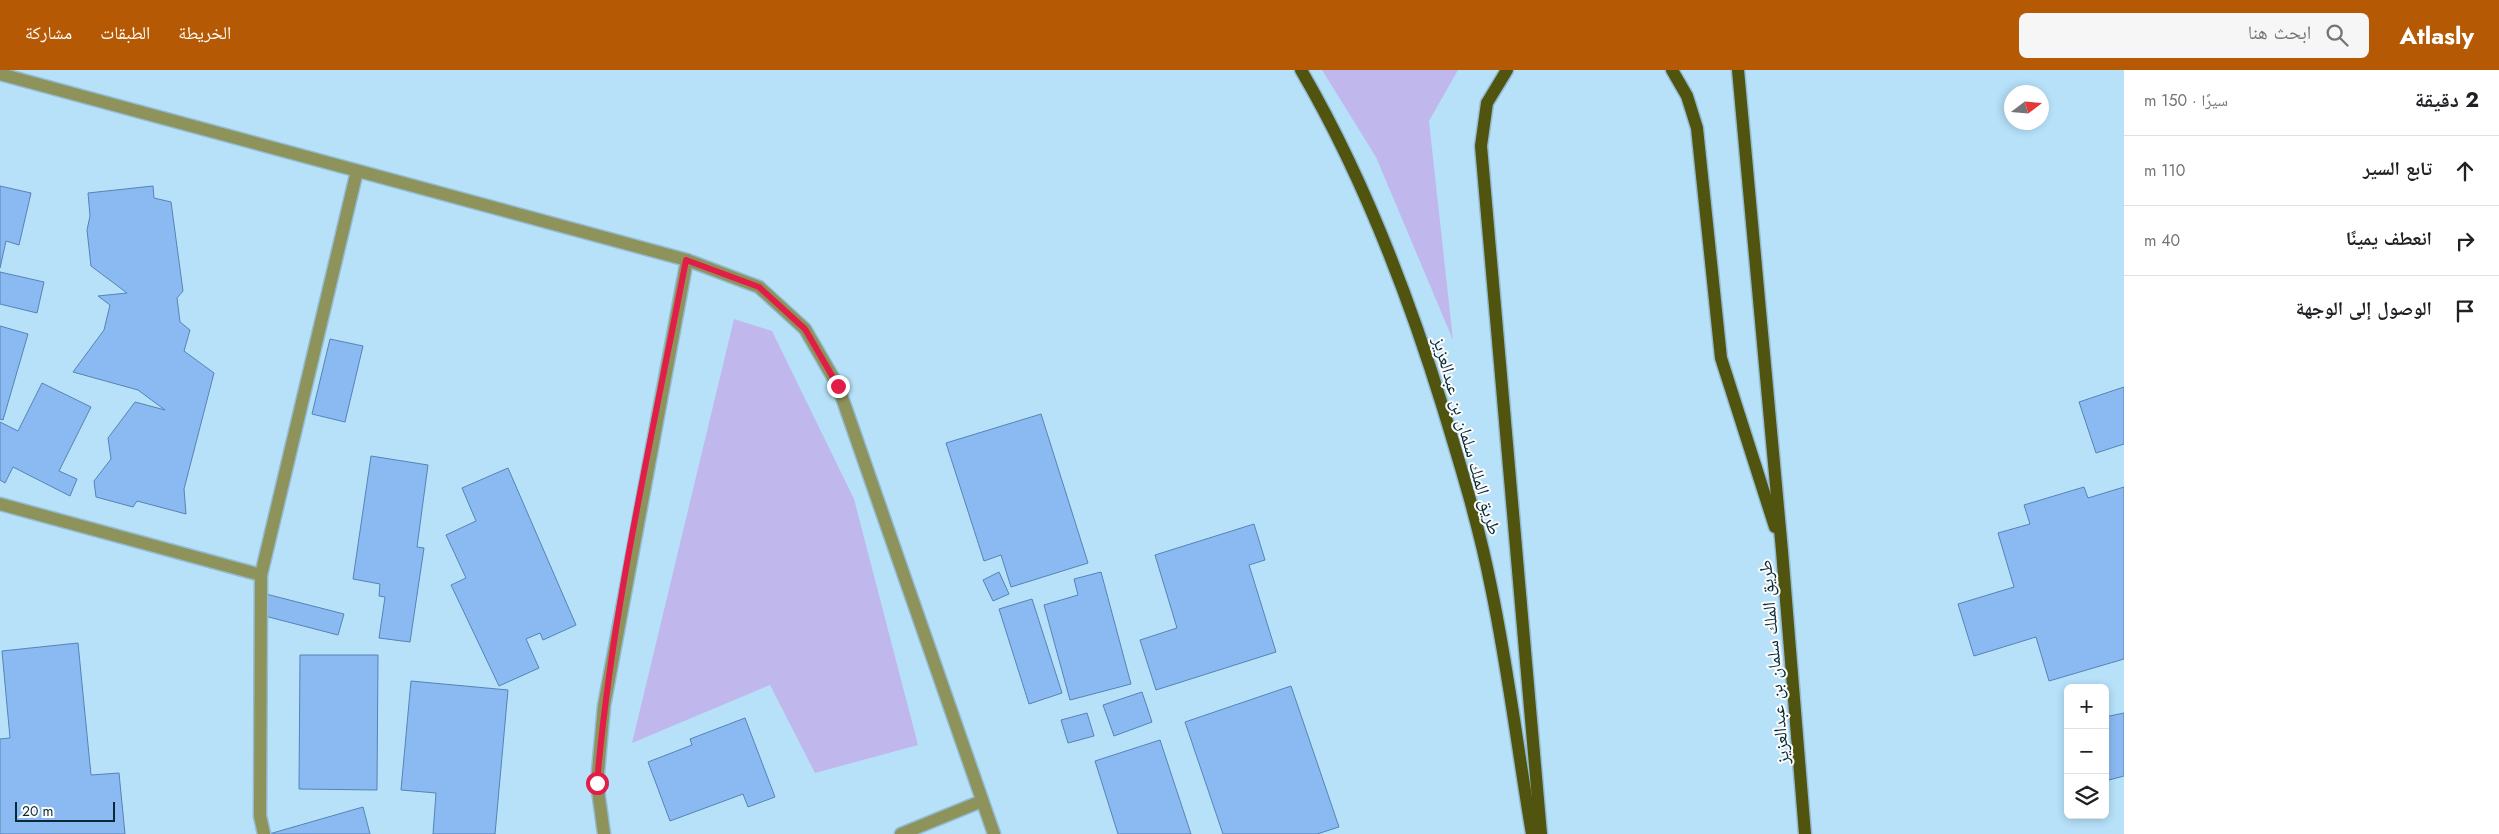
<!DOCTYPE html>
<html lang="ar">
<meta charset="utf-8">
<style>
body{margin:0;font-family:Jost,"Noto Naskh Arabic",sans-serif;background:#f6f6f6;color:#202124;direction:rtl}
.controls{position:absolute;right:15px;bottom:15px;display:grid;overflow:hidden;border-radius:8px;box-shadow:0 2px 8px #0003}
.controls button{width:45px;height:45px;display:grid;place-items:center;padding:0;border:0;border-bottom:1px solid #e0e0e0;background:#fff;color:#202124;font:25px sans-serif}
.compass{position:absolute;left:2004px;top:15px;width:45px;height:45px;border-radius:50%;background:#fff;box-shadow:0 2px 8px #0003;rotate:74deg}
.scale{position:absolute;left:15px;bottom:12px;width:100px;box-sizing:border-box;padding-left:5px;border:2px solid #072938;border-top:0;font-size:14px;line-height:18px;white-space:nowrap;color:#072938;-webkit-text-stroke:4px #fbfbfb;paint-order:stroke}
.stop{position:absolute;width:15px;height:15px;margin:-11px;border:4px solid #e11d48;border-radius:50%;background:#fff}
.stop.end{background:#e11d48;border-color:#fff;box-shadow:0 1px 5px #0008}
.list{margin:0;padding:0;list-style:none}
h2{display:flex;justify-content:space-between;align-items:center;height:65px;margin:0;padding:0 20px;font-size:21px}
h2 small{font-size:16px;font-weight:400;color:#757577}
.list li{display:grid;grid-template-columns:32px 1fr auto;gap:15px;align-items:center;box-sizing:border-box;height:70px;padding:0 20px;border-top:1px solid #e0e0e0}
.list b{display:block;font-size:19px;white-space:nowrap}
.list em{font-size:16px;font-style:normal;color:#757577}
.icon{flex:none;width:28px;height:28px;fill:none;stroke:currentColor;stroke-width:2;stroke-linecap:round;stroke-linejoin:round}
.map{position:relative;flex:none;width:2124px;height:764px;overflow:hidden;direction:ltr}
header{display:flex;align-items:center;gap:30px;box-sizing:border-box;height:70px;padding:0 25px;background:#b65904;color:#fff}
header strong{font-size:24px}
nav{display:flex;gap:28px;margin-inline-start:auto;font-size:18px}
.search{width:350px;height:45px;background:#f6f6f6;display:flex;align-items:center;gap:12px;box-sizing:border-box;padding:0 18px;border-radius:8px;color:#757577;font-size:19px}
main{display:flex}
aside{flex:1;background:#fff}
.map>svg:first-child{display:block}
.green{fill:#c0b8ec}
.building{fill:#8abaf1;stroke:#5583b6}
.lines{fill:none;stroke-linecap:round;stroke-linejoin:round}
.minor-casing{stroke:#93bcd2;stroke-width:15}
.major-casing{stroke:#93bcd2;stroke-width:15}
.minor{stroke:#8e925b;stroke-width:12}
.major{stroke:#50540f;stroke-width:12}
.route{stroke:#e11d48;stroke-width:6}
.labels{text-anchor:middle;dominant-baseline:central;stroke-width:4;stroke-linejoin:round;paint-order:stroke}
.street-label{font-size:18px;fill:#072938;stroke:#fbfbfb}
</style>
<header>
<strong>Atlasly</strong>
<div class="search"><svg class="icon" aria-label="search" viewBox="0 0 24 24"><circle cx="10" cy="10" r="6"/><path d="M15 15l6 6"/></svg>ابحث هنا</div>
<nav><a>الخريطة</a><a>الطبقات</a><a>مشاركة</a></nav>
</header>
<main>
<aside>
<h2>2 دقيقة<small>سيرًا · 150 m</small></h2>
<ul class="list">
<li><svg class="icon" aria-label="ahead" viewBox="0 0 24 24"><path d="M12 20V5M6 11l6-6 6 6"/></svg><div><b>تابع السير</b></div><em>110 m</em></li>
<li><svg class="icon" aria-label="right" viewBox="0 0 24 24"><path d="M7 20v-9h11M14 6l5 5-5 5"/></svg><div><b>انعطف يمينًا</b></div><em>40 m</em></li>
<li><svg class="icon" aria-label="arrive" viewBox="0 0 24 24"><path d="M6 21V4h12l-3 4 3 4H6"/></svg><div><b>الوصول إلى الوجهة</b></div></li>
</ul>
</aside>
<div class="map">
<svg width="2124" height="764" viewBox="0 0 2124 764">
<rect width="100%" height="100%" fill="#b6e1f9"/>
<g class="green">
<path d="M1322 0H1458L1429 51 1453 270 1376 87Z"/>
<path d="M734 249 772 261 854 429 918 675 815 703 770 615 632 673Z"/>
</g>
<g class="building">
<path d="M0 116 31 123 19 175 6 171 0 198Z"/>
<path d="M153 116 154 128 171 132 183 221 177 228 180 252 190 260 184 281 214 303 184 419 186 444 137 431 133 437 96 427 94 411 111 389 108 368 135 332 165 340 138 320 73 302 104 260 110 235 98 226 127 223 91 196 87 160 90 146 88 123Z"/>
<path d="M0 202 44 212 37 243 0 234Z"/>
<path d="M0 256 28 264 3 350 0 349Z"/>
<path d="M330 269 363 276 345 352 312 344Z"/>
<path d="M42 313 91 337 59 401 77 409 70 426 13 397 5 413 0 410V352L18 361Z"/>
<path d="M2124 317V374L2096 383 2079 332Z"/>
<path d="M1041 344 1088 493 1011 517 1001 485 984 491 946 373Z"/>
<path d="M371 386 428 395 417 477 424 478 410 572 379 568 385 527 379 526 380 514 353 509Z"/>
<path d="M508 398 576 555 543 570 540 563 526 569 539 598 499 616 451 515 466 508 446 465 476 451 462 418Z"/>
<path d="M2084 417 2088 428 2124 417V589L2049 611 2036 567 1974 586 1958 534 2014 517 1998 463 2030 454 2024 435Z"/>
<path d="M1254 454 1265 490 1249 495 1276 582 1156 620 1140 570 1177 558 1155 485Z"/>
<path d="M999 502 1009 524 993 531 983 510Z"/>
<path d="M1101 502 1131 614 1070 630 1044 535 1078 525 1074 509Z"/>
<path d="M266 524 344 544 338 565 261 545Z"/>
<path d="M1032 529 1062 623 1029 634 999 539Z"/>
<path d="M78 573 91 705 119 703 125 764H0V669L10 668 2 581Z"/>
<path d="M300 585H378L377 720 299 719Z"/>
<path d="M411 611 508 620 495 764H433L436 723 401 720Z"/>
<path d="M1291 616 1339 757 1317 764H1223L1185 652Z"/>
<path d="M1142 622 1152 652 1114 666 1103 635Z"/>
<path d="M1087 643 1094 666 1068 673 1061 650Z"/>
<path d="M2124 643V706L2105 711V647Z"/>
<path d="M745 648 775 727 748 737 743 724 670 751 648 692 692 675 690 669Z"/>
<path d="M1160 670 1191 764H1118L1095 691Z"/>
<path d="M363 737 370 764H269Z"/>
</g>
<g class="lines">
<g class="minor-casing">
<g id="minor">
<path d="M0 4 687 190 759 217 805 259 838 316 994 764"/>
<path d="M0 434 261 505"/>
<path d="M264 764 260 746 261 505 357 101"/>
<path d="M604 764 597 713 604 636 687 190"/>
<path d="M901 764 982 731"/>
</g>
</g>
<g class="major-casing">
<g id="major">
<path d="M1301 0C1363 106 1407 221 1443 338 1461 397 1479 456 1491 517 1508 598 1518 682 1532 764"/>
<path d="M1507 0 1487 33 1481 76 1541 764"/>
<path d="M1672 0 1687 26 1697 58 1721 288 1775 457"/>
<path d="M1738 0 1782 481 1805 764"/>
</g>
</g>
<use href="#minor" class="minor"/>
<use href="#major" class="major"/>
</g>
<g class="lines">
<path class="route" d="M597 713C612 537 653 363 686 190L759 217 805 259 838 316"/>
</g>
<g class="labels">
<g class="street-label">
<text transform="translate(1467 366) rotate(74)">طريق الملك سلمان بن عبدالعزيز</text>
<text transform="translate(1774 592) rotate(-95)">طريق الملك سلمان بن عبدالعزيز</text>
</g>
</g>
</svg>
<div class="controls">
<button>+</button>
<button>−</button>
<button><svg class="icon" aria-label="layers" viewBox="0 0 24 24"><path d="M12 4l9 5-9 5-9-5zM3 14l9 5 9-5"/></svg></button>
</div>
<svg class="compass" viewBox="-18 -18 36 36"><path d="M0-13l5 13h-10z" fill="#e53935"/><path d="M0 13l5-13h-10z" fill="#757577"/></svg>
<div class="scale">20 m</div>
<div class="stop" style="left:597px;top:713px"></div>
<div class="stop end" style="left:838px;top:316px"></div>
</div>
</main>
